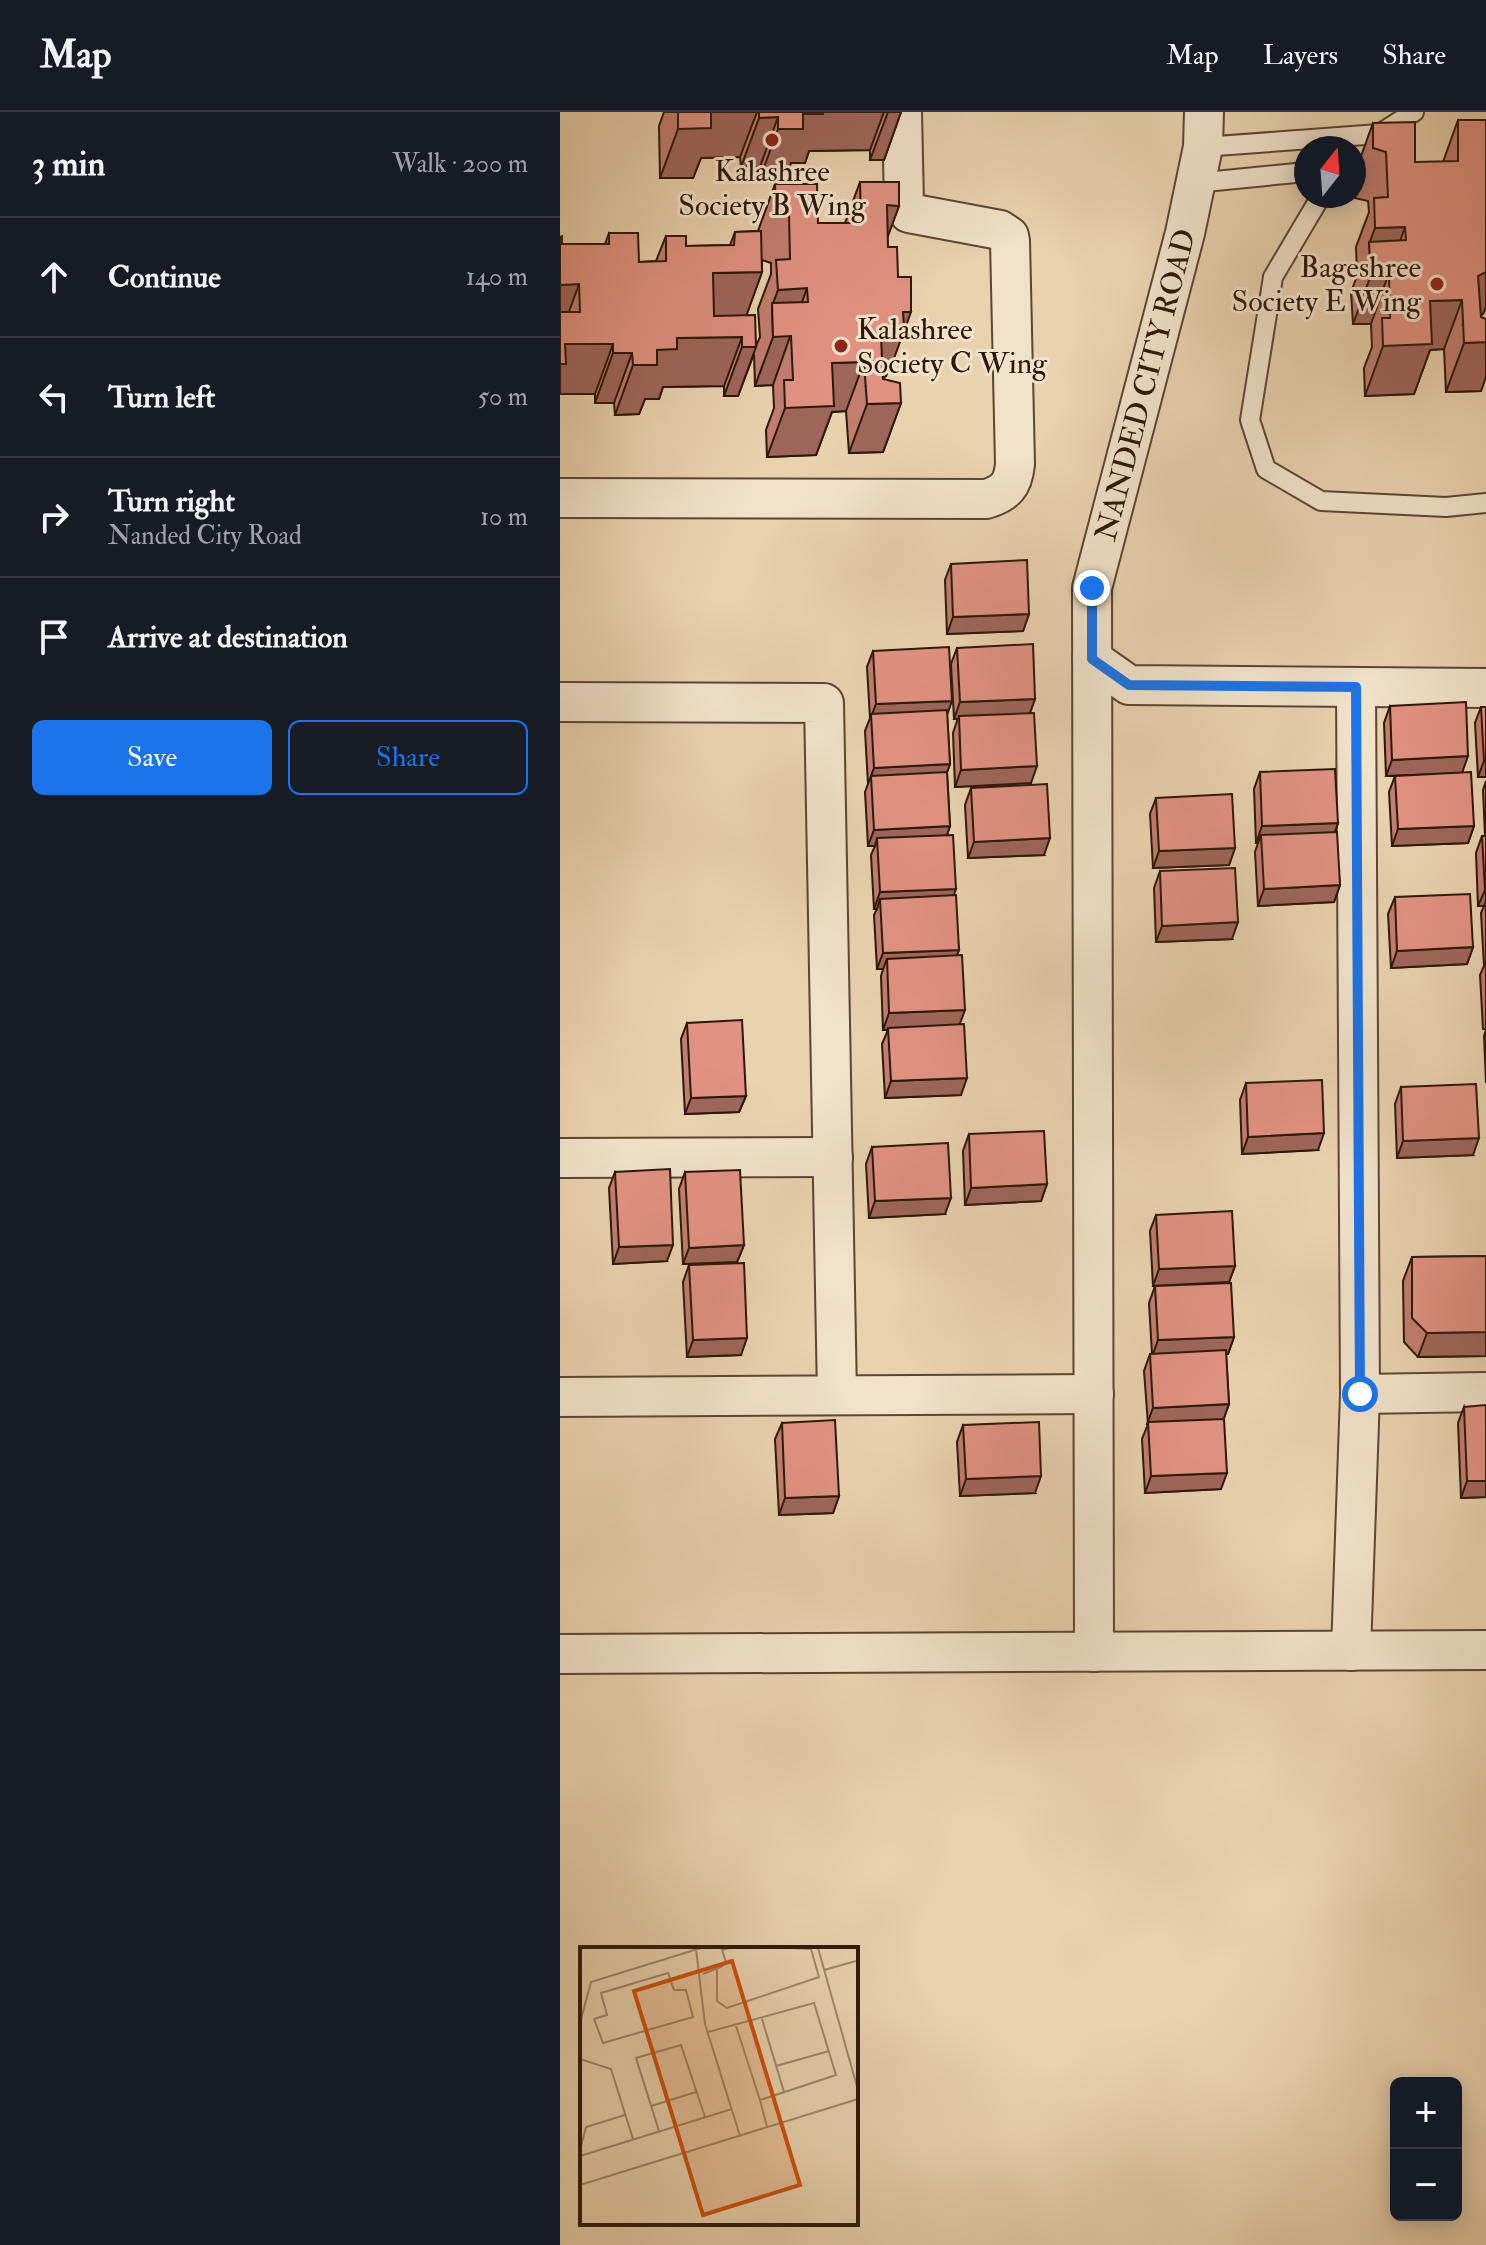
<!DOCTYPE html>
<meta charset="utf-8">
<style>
body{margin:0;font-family:"IM FELL Double Pica",serif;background:#20242c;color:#f1f3f6}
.controls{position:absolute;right:24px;bottom:24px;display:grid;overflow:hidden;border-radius:12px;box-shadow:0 4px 20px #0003}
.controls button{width:72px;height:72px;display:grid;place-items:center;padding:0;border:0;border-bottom:2px solid #363941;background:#171b24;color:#f1f3f6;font:40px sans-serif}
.compass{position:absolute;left:734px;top:24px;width:72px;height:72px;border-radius:50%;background:#171b24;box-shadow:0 4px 20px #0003;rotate:17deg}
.stop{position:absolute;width:24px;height:24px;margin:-18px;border:6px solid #1a73e8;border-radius:50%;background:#fff}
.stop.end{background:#1a73e8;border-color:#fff;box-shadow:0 2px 8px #0008}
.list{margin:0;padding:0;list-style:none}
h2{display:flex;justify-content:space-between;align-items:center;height:104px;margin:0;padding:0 32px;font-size:34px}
h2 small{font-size:26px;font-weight:400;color:#9ea1a6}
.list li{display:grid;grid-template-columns:52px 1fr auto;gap:24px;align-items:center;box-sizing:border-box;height:120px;padding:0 32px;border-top:2px solid #363941}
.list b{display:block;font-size:30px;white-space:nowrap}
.list p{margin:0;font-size:26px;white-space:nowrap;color:#9ea1a6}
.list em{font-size:26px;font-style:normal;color:#9ea1a6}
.actions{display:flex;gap:16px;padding:24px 32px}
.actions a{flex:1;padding:18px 0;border:2px solid #1a73e8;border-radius:12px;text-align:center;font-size:28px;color:#1a73e8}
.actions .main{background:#1a73e8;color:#fff}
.icon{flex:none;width:44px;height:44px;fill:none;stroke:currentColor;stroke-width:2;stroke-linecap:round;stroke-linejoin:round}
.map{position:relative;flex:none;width:926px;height:2133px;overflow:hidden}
header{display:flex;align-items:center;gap:48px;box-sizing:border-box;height:112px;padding:0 40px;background:#171b24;border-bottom:2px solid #363941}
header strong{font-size:38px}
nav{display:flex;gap:44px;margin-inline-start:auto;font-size:28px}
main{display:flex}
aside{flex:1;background:#171b24}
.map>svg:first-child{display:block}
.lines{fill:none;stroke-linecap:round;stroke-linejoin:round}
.service-casing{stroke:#5b4632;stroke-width:22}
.minor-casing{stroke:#5b4632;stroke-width:42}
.service{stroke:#f1e2ca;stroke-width:18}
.minor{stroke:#f1e2ca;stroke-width:38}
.wall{fill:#c27e6f;stroke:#2c1809;stroke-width:2;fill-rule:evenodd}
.shaded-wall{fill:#9e665a;stroke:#2c1809;stroke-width:2}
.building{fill:#e19281;stroke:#2c1809;stroke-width:2}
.route{stroke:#1a73e8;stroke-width:10}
.poi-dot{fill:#8f2418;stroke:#f1e2ca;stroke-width:3}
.labels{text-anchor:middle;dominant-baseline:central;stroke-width:6;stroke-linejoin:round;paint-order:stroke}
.poi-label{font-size:30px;fill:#2c1809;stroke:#f1e2ca}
.street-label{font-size:30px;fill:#2c1809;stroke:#f1e2ca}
.inset-road{fill:none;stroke:#9d886c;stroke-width:2}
.view{fill:#cc4f0c;fill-opacity:0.15;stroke:#cc4f0c;stroke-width:4}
.inset-edge{fill:none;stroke:#2c1809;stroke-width:4}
</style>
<header>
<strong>Map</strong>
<nav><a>Map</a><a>Layers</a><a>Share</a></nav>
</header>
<main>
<aside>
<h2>3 min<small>Walk · 200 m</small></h2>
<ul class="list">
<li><svg class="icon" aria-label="ahead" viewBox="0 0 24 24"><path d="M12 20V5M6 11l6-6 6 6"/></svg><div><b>Continue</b></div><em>140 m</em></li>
<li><svg class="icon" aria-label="left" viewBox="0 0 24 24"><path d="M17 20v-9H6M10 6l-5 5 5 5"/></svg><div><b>Turn left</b></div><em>50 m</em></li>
<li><svg class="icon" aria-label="right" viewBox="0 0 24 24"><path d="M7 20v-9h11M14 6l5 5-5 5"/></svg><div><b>Turn right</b><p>Nanded City Road</p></div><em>10 m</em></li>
<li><svg class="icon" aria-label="arrive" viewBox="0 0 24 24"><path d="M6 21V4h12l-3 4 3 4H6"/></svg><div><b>Arrive at destination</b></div></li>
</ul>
<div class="actions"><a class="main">Save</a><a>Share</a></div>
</aside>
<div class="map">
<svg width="926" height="2133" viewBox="0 0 926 2133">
<rect width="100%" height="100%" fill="#e9d2ae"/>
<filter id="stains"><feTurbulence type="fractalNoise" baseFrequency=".0025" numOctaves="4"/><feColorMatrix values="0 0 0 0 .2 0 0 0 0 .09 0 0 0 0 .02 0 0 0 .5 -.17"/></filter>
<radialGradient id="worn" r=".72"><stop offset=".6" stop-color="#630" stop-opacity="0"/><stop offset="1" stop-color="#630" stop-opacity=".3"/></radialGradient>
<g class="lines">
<g class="service-casing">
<g id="service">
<path d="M643 35 819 22 854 0"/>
<path d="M635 71 746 60"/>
<path d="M761 84 713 165 690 308 706 357 761 389 886 395 926 391"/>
</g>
</g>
<g class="minor-casing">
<g id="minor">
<path d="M0 386 426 387C446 381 453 373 455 352L450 129 449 124 440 118 349 101 344 91 342 0"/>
<path d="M532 547 569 573 926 576"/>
<path d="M796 575 800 1282 926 1280"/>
<path d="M0 590 264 591 277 1283"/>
<path d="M0 1046 273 1045"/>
<path d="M0 1285 534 1282"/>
<path d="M791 1539 800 1282"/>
<path id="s1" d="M534 1540 532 476 625 121 643 35 644 0"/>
<path d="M0 1542 926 1538"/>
</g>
</g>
<use href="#service" class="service"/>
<use href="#minor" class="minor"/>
</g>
<g class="wall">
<path d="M104 0H341L324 48H310V38L249 39 245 51H231L225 66H200V55H181L180 45 141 46 133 66H100L99 14Z"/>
<path d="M898 8H926V195L923 202 921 203V279L886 280 884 237 870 238 854 282 805 284 804 256 812 235 811 212H793L791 180 797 164 796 135 809 100 808 89 795 86V61L813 11 855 50H883Z"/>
<path d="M300 70 339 94 327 126 333 249H331L326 264 323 265 341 291 323 340 289 341 286 299 272 300 256 343 207 345 206 318 214 296 213 273 195 274 194 242 178 284H164V274L103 275 99 287H85L79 302 55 303 54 291H35V282H0V125L2 132H45L49 121 79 150 96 149 106 124 126 134 170 133 175 120 198 119 215 72 258 111H285ZM202 148 211 151V162L198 197 200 225 196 234 186 204 202 160Z"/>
<path d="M391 452 469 502 463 519 387 522 385 468Z"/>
<path d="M397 536 475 587 470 601 471 671 395 675 393 621 398 606 394 607 391 552Z"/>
<path d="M313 539 387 602 390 652 387 660 390 714 387 723 399 838 396 844 400 912 401 983 325 986 322 932 328 918H323L321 864 323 857H317L314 803 317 797H314L311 743 315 734H308L305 680 308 672 305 619 310 606 307 555Z"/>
<path d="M830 594 903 660 914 714 908 731 832 734 829 680 835 664H826L824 611Z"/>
<path d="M921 595H926V665H918L915 611Z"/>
<path d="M700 660 778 711 775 720 780 773 774 790 698 794 695 740 698 731H696L694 677Z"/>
<path d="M926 669V917H923L920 863 924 854 921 801 924 794H918L916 741 922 724H925L923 678Z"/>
<path d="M411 676 484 743 408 746 405 693Z"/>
<path d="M596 686 675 736 669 753 593 756 590 702Z"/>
<path d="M600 759 672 827 596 830 594 776Z"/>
<path d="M835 785 913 835 907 852 831 856 828 802Z"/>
<path d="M127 911 186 984 179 1000 125 1002 121 927Z"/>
<path d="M926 918V971L924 924Z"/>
<path d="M686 971 758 1038 682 1042 680 988Z"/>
<path d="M841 975 913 1043 837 1046 835 992Z"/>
<path d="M409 1022 487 1072 481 1089 405 1093 403 1039Z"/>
<path d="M312 1035 385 1102 309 1106 306 1052Z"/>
<path d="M55 1060 107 1149 53 1152 49 1076Z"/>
<path d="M125 1060 184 1133 177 1150 123 1152 119 1077Z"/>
<path d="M596 1103 675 1154 669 1170 593 1174 590 1119Z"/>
<path d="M926 1144V1244L858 1245 844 1230 843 1169 852 1145Z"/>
<path d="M129 1153 181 1243 127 1245 123 1170Z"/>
<path d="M595 1174 674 1225 668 1242H666L669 1292 663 1307 661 1377 585 1381 582 1327 588 1312 584 1259 590 1242H592L589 1191Z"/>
<path d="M904 1295 926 1385 901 1386 898 1311Z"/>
<path d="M222 1311 279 1384 273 1401 219 1403 215 1327Z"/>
<path d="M403 1313 475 1381 400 1384 397 1330Z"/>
</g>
<g class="shaded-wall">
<path d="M150 0H197L180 45 141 46 133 66H100L118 17Z"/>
<path d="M259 0H324L310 38 249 39 245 51H231L225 66H200L218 17 243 2Z"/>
<path d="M328 0H341L324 48H310Z"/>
<path d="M218 5 200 55H181L199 6Z"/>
<path d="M327 93 339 94 321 143Z"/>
<path d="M845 115 811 212H793L811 163 809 132 815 116Z"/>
<path d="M202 160 184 210 135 211 153 161Z"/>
<path d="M926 160V195L923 202 903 212 918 164Z"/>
<path d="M19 172 1 222H0V173Z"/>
<path d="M247 176 213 273 195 274 213 225 212 194 218 178Z"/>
<path d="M902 188 884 237 870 238 854 282 805 284 823 234 870 189Z"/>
<path d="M343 200H351L333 249H331L326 264 306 273 321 225Z"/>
<path d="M182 225 164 274 103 275 99 287H85L79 302 55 303 73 253 117 226Z"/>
<path d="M926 230V265L921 279 886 280 904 231Z"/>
<path d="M5 232H53L35 282H0V247Z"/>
<path d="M182 235H196L178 284H164Z"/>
<path d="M53 241H72L54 291H35Z"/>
<path d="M304 250 286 299 272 300 256 343 207 345 225 296 272 251Z"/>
<path d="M341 291 323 340 289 341 307 292Z"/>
<path d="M469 502 463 519 387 522 393 505Z"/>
<path d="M475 587 469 603 394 607 400 590Z"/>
<path d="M392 589 386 606 311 605 316 592Z"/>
<path d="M908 644 902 661 826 664 832 648Z"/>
<path d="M926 648V665H918L924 649Z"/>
<path d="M390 652 384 669 311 664 308 672 314 656Z"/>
<path d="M477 654 471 671 395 675 401 658Z"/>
<path d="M778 711 772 728 701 723 698 731H696L702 714Z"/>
<path d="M390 714 384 731 317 726 315 734H308L314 718Z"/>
<path d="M914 714 908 731 832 734 838 717Z"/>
<path d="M490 726 484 743 408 746 414 730Z"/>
<path d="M675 736 669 753 593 756 599 739Z"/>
<path d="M780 773 774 790 698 794 704 777Z"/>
<path d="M396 777 390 794 320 787 317 797H314L320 780Z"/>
<path d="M925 778H926V789L924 794H918Z"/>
<path d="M678 810 672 827 596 830 602 814Z"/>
<path d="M913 835 907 852 831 856 837 839Z"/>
<path d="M399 838 393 854 327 847 323 857H317L323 841Z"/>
<path d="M405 898 399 914 323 918 329 901Z"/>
<path d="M407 966 401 983 325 986 331 969Z"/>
<path d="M186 984 179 1000 125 1002 131 986Z"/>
<path d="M764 1021 758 1038 682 1042 688 1025Z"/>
<path d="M919 1026 913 1043 837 1046 843 1029Z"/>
<path d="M487 1072 481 1089 405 1093 411 1076Z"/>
<path d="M391 1086 385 1102 309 1106 315 1089Z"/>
<path d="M113 1133 107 1149 53 1152 59 1135Z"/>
<path d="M184 1133 177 1150 123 1152 129 1136Z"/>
<path d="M675 1154 669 1170 593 1174 599 1157Z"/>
<path d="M926 1220V1244L858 1245 867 1221Z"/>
<path d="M674 1225 668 1242 592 1245 598 1228Z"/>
<path d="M187 1226 181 1243 127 1245 133 1228Z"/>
<path d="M669 1292 663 1309 587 1312 593 1296Z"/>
<path d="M667 1361 661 1377 585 1381 591 1364Z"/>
<path d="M481 1364 475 1381 400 1384 406 1367Z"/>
<path d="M907 1369H926V1385L901 1386Z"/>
<path d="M279 1384 273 1401 219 1403 225 1386Z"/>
</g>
<g class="building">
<path d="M118 0H151V16L118 17Z"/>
<path d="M199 0H263V2H243V17H218V5L199 6Z"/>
<path d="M898 8H926V160L918 164 921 205 926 207V230L904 231 902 188 870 189 872 232 823 234 822 206H830L829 162 811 163 809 130 846 128 845 115 815 116 814 86 828 85 826 40 813 36V11L855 10V50L898 49Z"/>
<path d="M300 70H339V94L327 93 328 135H337L338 165H351V200H343L344 214 321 225 323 267 340 271 341 291 307 292 304 250 272 251 274 294 225 296 224 268H233L231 224 213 225 212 191 248 190 247 176 218 178 216 148 230 147 229 102 216 98 215 72H257L258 111H301Z"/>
<path d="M201 119 202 160 153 161 154 204 195 203 196 235H182V225L117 226V237L97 238V253H73L72 241H53V232H5L6 252H0V200H20L19 172 0 173V125L2 124V132H49V121H78L79 150 106 149V124H126V134L174 133 175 120Z"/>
<path d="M467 448 469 502 393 505 391 452Z"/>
<path d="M473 532 475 587 400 590 397 536Z"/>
<path d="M389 535 392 589 316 592 313 539Z"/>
<path d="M906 590 908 644 832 648 830 594Z"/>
<path d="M921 595H926V648L924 649Z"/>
<path d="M387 598 390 652 314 656 311 602Z"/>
<path d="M474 601 477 654 401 658 399 604Z"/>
<path d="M775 657 778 711 702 714 700 660Z"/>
<path d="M387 660 390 714 314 718 311 664Z"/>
<path d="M911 660 914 714 838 717 835 664Z"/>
<path d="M487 672 490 726 414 730 411 676Z"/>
<path d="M672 682 675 736 599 739 596 686Z"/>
<path d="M777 720 780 773 704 777 701 723Z"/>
<path d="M393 723 396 777 320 780 317 726Z"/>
<path d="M922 724H926V778H925Z"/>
<path d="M675 756 678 810 602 814 600 759Z"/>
<path d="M910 782 913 835 837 839 835 785Z"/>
<path d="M396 783 399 838 323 841 320 787Z"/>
<path d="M402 843 405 898 329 901 327 847Z"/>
<path d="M182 908 186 984 131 986 127 911Z"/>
<path d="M404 912 407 966 331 969 328 916Z"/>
<path d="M762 968 764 1021 688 1025 686 971Z"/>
<path d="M916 972 919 1026 843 1029 841 975Z"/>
<path d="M484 1019 487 1072 411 1076 409 1022Z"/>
<path d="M388 1031 391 1086 315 1089 312 1035Z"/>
<path d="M110 1057 113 1133 59 1135 55 1060Z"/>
<path d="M180 1058 184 1133 129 1136 125 1060Z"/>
<path d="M672 1099 675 1154 599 1157 596 1103Z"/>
<path d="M926 1144V1220L867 1221 852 1206V1145Z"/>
<path d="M184 1151 187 1226 133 1228 129 1153Z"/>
<path d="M671 1171 674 1225 598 1228 595 1174Z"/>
<path d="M666 1238 669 1292 593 1296 590 1242Z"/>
<path d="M926 1293V1369H907L904 1295Z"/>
<path d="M664 1307 667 1361 591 1364 588 1310Z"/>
<path d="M275 1308 279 1384 225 1386 222 1311Z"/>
<path d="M479 1310 481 1364 406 1367 403 1313Z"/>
</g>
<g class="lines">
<path class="route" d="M532 476V547L569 573 796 575 800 1282"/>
</g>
<g class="poi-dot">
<circle cx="212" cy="28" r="8"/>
<circle cx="877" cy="172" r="8"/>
<circle cx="281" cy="234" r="8"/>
</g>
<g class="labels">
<g class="poi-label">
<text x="212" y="59">Kalashree<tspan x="212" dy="34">Society B Wing</tspan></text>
<text x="861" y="155" text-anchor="end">Bageshree<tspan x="861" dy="34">Society E Wing</tspan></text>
<text x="297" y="217" text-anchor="start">Kalashree<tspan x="297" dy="34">Society C Wing</tspan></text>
</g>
<g class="street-label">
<text stroke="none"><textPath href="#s1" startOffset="1274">NANDED CITY ROAD</textPath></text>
</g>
</g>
<g transform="translate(20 1835)">
<rect width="278" height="278" fill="#e9d2ae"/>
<path class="inset-road" d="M238 1 278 143M116 2 125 77 160 189M137 22V54L147 61 239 30 231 2 209 1M244 23 276 14M88 26 94 43H106L113 70 23 96 14 72 27 68 21 46ZM123 27 141 20 146 15 142 3 149 1M182 72 204 145M0 76 11 35 121 1M128 85 234 56 256 128 180 153 156 79M0 112 31 122 53 192M196 119 249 104M180 153 187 180M71 159 116 145M79 184 56 111 101 98 125 170M0 203 6 180 45 168M0 209 152 162M0 238 278 152"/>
<path class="view" d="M152 14 220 238 123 268 54 44Z"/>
<rect width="278" height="278" class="inset-edge"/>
</g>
<rect width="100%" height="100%" filter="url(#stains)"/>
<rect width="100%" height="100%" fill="url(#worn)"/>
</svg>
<div class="controls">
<button>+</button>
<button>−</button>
</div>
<svg class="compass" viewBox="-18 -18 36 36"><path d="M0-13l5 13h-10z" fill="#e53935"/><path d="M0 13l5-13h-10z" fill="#9ea1a6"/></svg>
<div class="stop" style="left:800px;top:1282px"></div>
<div class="stop end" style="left:532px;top:476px"></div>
</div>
</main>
